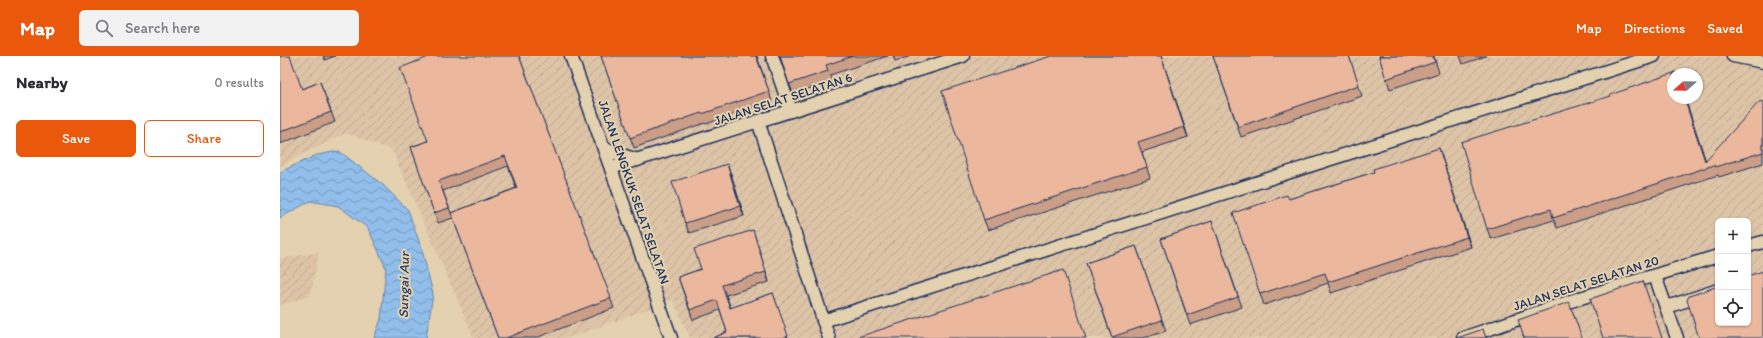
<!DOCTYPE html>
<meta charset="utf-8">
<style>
body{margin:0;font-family:Itim,sans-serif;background:#f2f2f3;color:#2b2b33}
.controls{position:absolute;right:12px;bottom:12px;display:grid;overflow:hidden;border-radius:6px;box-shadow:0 1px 3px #0004}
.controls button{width:36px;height:36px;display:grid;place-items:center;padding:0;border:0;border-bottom:1px solid #e1e1e2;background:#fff;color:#2b2b33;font:20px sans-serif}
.compass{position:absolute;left:1387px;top:12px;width:36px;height:36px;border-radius:50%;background:#fff;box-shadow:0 1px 3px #0004;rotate:250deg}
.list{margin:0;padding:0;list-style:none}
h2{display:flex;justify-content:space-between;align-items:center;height:52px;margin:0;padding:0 16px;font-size:17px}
h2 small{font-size:13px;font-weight:400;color:#7c7c81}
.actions{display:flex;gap:8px;padding:12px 16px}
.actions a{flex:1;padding:9px 0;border:1px solid #ea580c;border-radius:6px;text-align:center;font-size:14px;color:#ea580c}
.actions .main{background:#ea580c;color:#fff}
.icon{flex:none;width:22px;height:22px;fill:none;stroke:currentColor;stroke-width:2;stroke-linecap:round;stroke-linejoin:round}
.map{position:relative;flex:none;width:1483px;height:282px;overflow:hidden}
header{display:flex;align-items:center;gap:24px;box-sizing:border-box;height:56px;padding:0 20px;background:#ea580c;color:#fff}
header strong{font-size:19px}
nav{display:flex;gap:22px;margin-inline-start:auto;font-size:14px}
.search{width:280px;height:36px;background:#f2f2f3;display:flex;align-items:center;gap:10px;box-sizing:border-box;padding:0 14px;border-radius:6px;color:#7c7c81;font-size:15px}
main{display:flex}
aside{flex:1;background:#fff}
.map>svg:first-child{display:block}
.industrial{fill:url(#industrial-furrows);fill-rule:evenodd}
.water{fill:url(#water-waves);stroke:#6285b2}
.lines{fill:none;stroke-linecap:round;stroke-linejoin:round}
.street-casing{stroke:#1b2f5e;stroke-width:15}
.street{stroke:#e4d1af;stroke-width:12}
.wall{fill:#ca9e87;stroke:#1b2f5e;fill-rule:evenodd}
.shaded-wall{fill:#a4816e;stroke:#1b2f5e}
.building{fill:#ebb89d;stroke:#1b2f5e}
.labels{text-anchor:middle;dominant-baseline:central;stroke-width:4;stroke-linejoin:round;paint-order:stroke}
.street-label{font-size:13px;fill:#1b2f5e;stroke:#e4d1af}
.water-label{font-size:14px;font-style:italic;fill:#273d6c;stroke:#e4d1af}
</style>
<header>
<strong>Map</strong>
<div class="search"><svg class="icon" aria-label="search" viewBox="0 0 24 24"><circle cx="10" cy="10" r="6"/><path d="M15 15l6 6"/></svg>Search here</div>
<nav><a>Map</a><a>Directions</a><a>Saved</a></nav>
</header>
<main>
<aside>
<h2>Nearby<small>0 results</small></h2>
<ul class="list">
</ul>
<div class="actions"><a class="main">Save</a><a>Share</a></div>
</aside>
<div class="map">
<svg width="1483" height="282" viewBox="0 0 1483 282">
<defs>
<pattern id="industrial-furrows" width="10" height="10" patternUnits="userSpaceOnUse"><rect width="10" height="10" fill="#dec4a7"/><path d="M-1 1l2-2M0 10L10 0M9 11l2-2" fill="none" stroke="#bea992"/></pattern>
<pattern id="water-waves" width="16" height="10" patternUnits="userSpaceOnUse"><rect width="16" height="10" fill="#91beea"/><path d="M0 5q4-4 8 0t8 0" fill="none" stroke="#769bc1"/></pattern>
</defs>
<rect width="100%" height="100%" fill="#e4d1af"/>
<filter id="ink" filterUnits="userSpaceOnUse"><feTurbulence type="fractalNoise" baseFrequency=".025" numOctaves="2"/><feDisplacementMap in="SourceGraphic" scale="8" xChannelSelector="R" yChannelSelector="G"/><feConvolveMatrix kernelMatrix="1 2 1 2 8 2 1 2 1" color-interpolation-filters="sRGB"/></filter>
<g filter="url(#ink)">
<g class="industrial">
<path d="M0 0H1483V282H410L393 244 288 282H194L112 94 65 77 0 110ZM1393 18H1417V42H1393ZM1438 165H1468V267H1438Z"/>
<path d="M39 196 30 240 0 249V203Z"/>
</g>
<path class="water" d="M59 95 103 129 128 154 142 194 153 238 146 282H94L101 263 106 212 88 172 58 150 30 145 0 162V116L37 99Z"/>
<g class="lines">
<g class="street-casing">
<g id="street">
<path d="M291 0 391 282"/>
<path d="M492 0 511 55"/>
<path d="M1453 0 1483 6"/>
<path d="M478 65 549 282"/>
<path d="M324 91 335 97 358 104"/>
<path d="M331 112 683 0"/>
<path d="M1468 190 1483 186"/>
<path d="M1375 220 1397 282"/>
<path d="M1387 251 1438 234"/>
<path d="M543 265 1374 0"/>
<path d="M1183 282 1297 243 1438 200"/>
</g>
</g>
<use href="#street" class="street"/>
</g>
<g class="wall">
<path d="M0 0 22 33 40 26 55 66 0 88Z"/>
<path d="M43 0H55L45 4Z"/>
<path d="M239 0 334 252 256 282H218L173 162 158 167 131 91 147 85ZM228 110 236 132 171 157 163 135Z"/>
<path d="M321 0H477L492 45 426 68 425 67 354 92Z"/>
<path d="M500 0H608L550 19 552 25 513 38Z"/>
<path d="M613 0H631L615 5Z"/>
<path d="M771 0H881L908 81 862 96 870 122 708 174 704 164Z"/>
<path d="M933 0H1069L1082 40 961 81Z"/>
<path d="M1099 0H1154L1159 17 1110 33Z"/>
<path d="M1180 0H1206L1183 8Z"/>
<path d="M1331 40 1405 42 1426 105 1483 45V107L1439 121 1438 119 1277 172 1274 164 1211 183 1207 173Z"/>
<path d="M1159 92 1191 191 1051 237 1048 227 984 249 980 238 1009 143 1094 116Z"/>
<path d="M451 118 464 160 409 177 405 167Z"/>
<path d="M932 165 962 251 910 269 881 183Z"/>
<path d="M476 185 489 226 446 239 451 252 493 237 508 282H433L447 276 440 254 413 264 398 221 421 213Z"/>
<path d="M856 190 886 275 864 282H832L806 207Z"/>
</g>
<g class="shaded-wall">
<path d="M881 0 908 81 904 71Z"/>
<path d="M1159 92 1162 102 1191 191 1187 181Z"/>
<path d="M447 108 451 118 464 160 460 150Z"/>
<path d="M473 174 476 185 489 226 486 216Z"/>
</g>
<g class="building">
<path d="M0 0H10L22 33 40 26 51 56 0 76Z"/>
<path d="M151 0H239L331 242 226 282H218L171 157 237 132 225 100 159 125 169 152 154 157 131 91 148 85 120 12Z"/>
<path d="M321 0H476L489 35 422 58 421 57 350 82Z"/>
<path d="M500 0H573L546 9 548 15 509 28Z"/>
<path d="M771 0H881L904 71 858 86 867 111 704 164 662 35Z"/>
<path d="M933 0H1069L1079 29 958 71Z"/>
<path d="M1099 0H1153L1155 6 1106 23Z"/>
<path d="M1396 16V18H1393V42H1404L1425 105 1479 46 1483 45V96L1435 111 1434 109 1273 162 1271 153 1207 173 1181 86 1331 40 1330 39Z"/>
<path d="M1159 92 1187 181 1048 226 1045 217 980 238 953 157 1007 139 1009 143 1094 116 1093 113Z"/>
<path d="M447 108 460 150 405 167 392 126Z"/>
<path d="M932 165 958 241 907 259 881 183Z"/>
<path d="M473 174 486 216 442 229 450 252 493 237 508 280 503 282H433L447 276 437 244 410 254 398 221 421 213 414 193Z"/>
<path d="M856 190 882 264 832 281 806 207Z"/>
<path d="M783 214 806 282H575Z"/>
<path d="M1483 215V282H1419L1407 244 1409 240 1438 230V267H1468V220Z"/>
<path d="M1363 225 1382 282H1323L1310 243Z"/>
<path d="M1289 246 1302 282H1244L1238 264Z"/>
<path d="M1203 273 1206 282H1177Z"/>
</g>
</g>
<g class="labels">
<g class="street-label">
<text transform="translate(503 43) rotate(-18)">JALAN SELAT SELATAN 6</text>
<text transform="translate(354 136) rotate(71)">JALAN LENGKUK SELAT SELATAN</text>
<text transform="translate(1306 227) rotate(-18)">JALAN SELAT SELATAN 20</text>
</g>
<g class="water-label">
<text transform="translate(124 229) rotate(-89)">Sungai Aur</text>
</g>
</g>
</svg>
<div class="controls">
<button>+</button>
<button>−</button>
<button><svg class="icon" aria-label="locate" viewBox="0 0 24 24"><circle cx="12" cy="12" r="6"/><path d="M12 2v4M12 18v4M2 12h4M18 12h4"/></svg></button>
</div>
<svg class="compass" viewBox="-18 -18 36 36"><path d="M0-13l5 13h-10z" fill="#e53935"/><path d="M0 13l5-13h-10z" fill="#7c7c81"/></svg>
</div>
</main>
